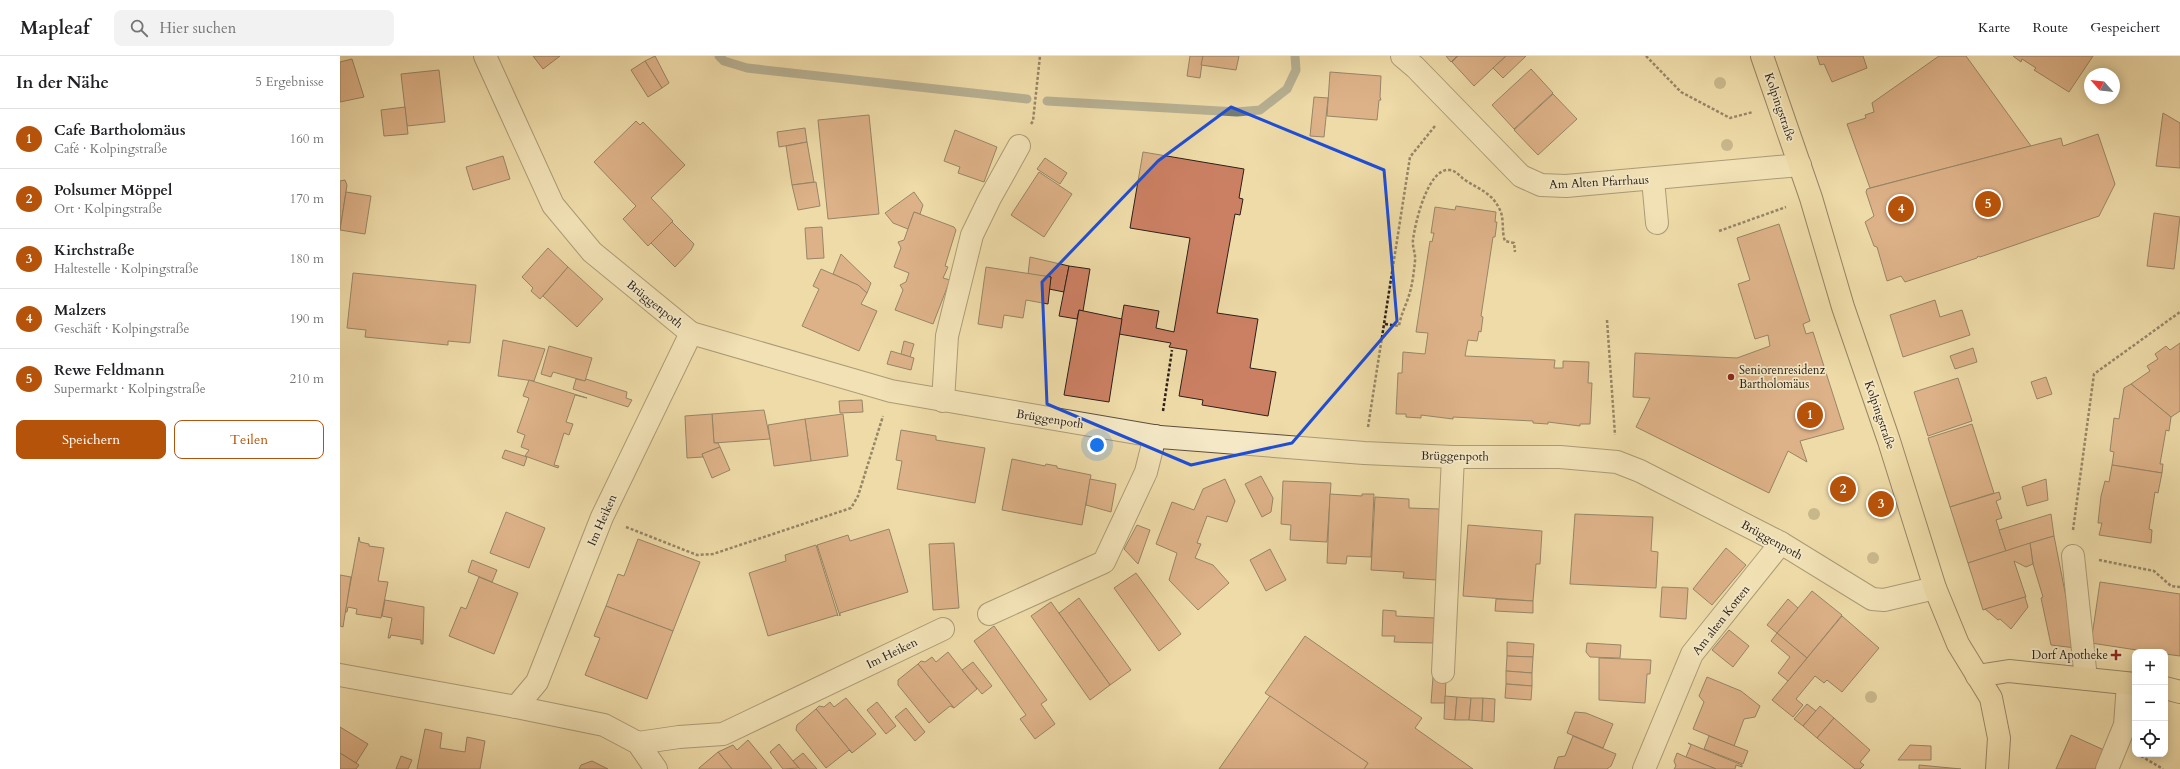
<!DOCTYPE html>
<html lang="de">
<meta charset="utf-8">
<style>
body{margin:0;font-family:Cardo,serif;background:#f2f2f2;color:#202124}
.controls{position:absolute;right:12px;bottom:12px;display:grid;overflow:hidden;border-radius:8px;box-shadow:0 2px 10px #0003}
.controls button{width:36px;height:36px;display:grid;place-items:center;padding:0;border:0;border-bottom:1px solid #e0e0e0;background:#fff;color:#202124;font:20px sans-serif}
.compass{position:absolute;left:1744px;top:12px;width:36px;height:36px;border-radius:50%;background:#fff;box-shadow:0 2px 10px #0003;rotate:297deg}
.you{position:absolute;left:757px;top:389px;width:14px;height:14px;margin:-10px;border:3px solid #fff;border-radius:50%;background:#1a73e8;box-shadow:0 0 0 6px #1a73e833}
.badge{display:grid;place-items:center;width:26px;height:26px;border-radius:50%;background:#b45309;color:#fff;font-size:13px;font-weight:700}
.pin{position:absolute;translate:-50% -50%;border:2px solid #fff;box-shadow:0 1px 4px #0006}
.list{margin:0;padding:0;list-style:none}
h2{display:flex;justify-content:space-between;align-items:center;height:52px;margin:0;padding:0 16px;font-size:17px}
h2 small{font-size:13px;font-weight:400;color:#757577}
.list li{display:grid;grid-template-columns:26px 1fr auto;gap:12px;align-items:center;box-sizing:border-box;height:60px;padding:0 16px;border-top:1px solid #e0e0e0}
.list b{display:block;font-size:15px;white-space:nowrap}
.list p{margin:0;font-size:13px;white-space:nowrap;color:#757577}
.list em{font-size:13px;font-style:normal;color:#757577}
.actions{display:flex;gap:8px;padding:12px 16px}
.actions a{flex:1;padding:9px 0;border:1px solid #b45309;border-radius:8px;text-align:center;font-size:14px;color:#b45309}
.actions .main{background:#b45309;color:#fff}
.icon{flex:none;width:22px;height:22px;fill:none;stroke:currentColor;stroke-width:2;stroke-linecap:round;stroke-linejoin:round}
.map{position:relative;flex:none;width:1840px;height:713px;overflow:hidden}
header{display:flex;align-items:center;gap:24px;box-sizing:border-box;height:56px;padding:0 20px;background:#fff;border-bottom:1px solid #e0e0e0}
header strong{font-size:19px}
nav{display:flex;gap:22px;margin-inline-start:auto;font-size:14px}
.search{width:280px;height:36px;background:#f2f2f2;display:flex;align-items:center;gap:10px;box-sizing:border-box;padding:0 14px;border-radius:8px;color:#757577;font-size:15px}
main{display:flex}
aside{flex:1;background:#fff}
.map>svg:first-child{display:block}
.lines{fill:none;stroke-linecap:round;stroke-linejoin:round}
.stream{stroke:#717b76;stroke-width:9}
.building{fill:#cb8063;stroke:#2c2019}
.minor-casing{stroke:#5c4f3d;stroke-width:24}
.major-casing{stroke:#2c2019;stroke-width:24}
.path{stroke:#2c2019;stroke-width:2.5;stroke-dasharray:3 2;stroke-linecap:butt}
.minor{stroke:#f4e8c6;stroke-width:22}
.major{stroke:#eedba8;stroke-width:22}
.tree{fill:#9c8e6a}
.marked{fill:none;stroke:#1d4ed8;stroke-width:3;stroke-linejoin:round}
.poi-dot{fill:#8f2418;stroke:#f4e8c6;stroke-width:1.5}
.labels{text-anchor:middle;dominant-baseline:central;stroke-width:3.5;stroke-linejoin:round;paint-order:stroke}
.street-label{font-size:12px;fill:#2c2019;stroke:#f4e8c6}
.poi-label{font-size:12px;fill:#2c2019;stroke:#f4e8c6;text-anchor:start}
</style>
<header>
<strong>Mapleaf</strong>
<div class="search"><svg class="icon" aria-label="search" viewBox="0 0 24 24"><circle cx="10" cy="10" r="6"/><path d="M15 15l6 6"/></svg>Hier suchen</div>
<nav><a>Karte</a><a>Route</a><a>Gespeichert</a></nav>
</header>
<main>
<aside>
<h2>In der Nähe<small>5 Ergebnisse</small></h2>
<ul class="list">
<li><span class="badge">1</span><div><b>Cafe Bartholomäus</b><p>Café · Kolpingstraße</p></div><em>160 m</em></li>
<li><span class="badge">2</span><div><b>Polsumer Möppel</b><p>Ort · Kolpingstraße</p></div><em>170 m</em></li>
<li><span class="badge">3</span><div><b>Kirchstraße</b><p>Haltestelle · Kolpingstraße</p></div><em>180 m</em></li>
<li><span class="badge">4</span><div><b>Malzers</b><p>Geschäft · Kolpingstraße</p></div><em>190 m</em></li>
<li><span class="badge">5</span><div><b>Rewe Feldmann</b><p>Supermarkt · Kolpingstraße</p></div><em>210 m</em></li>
</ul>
<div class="actions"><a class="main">Speichern</a><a>Teilen</a></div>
</aside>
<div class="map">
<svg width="1840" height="713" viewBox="0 0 1840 713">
<rect width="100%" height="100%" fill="#eedba8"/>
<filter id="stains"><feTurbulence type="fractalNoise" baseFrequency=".005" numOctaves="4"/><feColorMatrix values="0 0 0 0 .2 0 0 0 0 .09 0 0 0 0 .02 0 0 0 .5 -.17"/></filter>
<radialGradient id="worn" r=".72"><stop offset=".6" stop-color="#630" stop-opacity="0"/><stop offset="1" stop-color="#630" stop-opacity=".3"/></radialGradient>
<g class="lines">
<g class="stream">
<path d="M379 0 384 5 407 12 687 43"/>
<path d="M707 45 897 56 920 54 947 33 956 14 955 0"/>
</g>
</g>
<g class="building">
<path d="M193 0H220L203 13Z"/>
<path d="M315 0 329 27 322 32 305 5Z"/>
<path d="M850 0H863L860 22 847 20Z"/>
<path d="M863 0H899L896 14 861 9Z"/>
<path d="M1106 0H1117L1111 6Z"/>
<path d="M1118 0H1166L1134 30 1112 6Z"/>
<path d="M1166 0H1186L1163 22 1153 12Z"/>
<path d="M1477 0H1523L1527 12 1492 26 1484 8 1480 9Z"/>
<path d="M1599 0H1626L1691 90 1530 132 1507 68 1526 62 1525 59 1534 56 1532 47Z"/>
<path d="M1673 0H1753L1729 36 1694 14 1696 12 1682 3 1681 6Z"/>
<path d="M12 3 24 41 0 46V6Z"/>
<path d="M305 5 322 32 308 41 291 14Z"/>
<path d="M1191 13 1213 37 1174 73 1152 49Z"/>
<path d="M99 14 105 66 67 70 61 18Z"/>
<path d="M990 16 1041 20 1040 41 1041 44H1039L1037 64 987 60Z"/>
<path d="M1213 38 1237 63 1198 99 1174 74Z"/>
<path d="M974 41 988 42 984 81 970 80Z"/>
<path d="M65 51 68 78 44 80 41 54Z"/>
<path d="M1823 57 1840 67V112L1816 110Z"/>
<path d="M529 59 539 158 488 163 478 64Z"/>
<path d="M296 65 300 69 303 66 345 109 311 142 333 165 308 190 283 163 296 150 254 106Z"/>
<path d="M465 72 467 86 439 91 437 76Z"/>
<path d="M615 74 657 91 644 126 618 117 620 111 604 105Z"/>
<path d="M1758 78 1775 128 1759 160 1640 201 1638 200 1637 202 1565 226 1561 220 1547 225 1537 191 1534 190 1525 166 1534 160 1526 136 1527 133 1721 82 1723 90Z"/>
<path d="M467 86 474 126 452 129 446 90Z"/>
<path d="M803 96 904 113 899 142 903 143 900 159 895 158 877 257 918 263 910 312 936 316 928 360 862 349 863 344 839 340 847 294 829 291 831 287 779 278 784 249 819 255 816 272 834 276 850 182 790 172Z"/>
<path d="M163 100 170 123 133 134 126 111Z"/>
<path d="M705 102 727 117 720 128 697 113Z"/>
<path d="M699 116 732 138 704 181 671 159Z"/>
<path d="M5 124 7 129 0 174V125Z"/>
<path d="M476 126 480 150 458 154 452 129Z"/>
<path d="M6 136 31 140 25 178 0 174Z"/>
<path d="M574 136 583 149 580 158 574 156 568 173 553 167 545 157Z"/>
<path d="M1116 150 1156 156 1155 166H1157L1155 181H1153L1141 260 1143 261 1141 276 1139 275 1137 285 1128 284 1125 300 1215 304 1214 312H1223V305L1249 306 1248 327H1252L1250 368H1240V370L1208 366V368L1193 367V365L1113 361V363L1081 359V362L1066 361V358H1056L1058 317H1062L1063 296 1085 298 1088 277 1076 276 1090 185 1092 186 1094 177H1091L1095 151 1115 154Z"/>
<path d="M574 156 614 171 616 174 605 210 608 211 603 222 610 224 593 268 555 254 563 234 560 229 566 226 569 217 554 211 561 192 558 186 564 184Z"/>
<path d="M1814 157 1840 161 1834 213 1807 210Z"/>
<path d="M332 166 354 188 351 194 335 211 311 187Z"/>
<path d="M1439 168 1470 265 1463 268 1466 278 1473 276 1504 373 1460 385 1467 406 1448 395 1429 437 1296 371 1310 342 1293 341 1295 297 1397 302 1430 290 1428 279 1415 283 1398 228 1410 224 1397 182Z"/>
<path d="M482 171 484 202 467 203 465 172Z"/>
<path d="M208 192 228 211 200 243 191 235 193 232 182 221Z"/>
<path d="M501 198 531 227 527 237 518 229 493 218Z"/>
<path d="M690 201 729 210 724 236 709 233 711 221 688 218Z"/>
<path d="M729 210 750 213 743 255 739 254 737 263 719 260Z"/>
<path d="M228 211 263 243 237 271 203 240Z"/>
<path d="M646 211 711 221 708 248 686 244 683 262 664 259 662 272 638 268Z"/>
<path d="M481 213 518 229 527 237 521 248 537 255 519 295 462 270 479 233 473 230Z"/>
<path d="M13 217 136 229 130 287 108 285V289L25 281 26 274 7 272Z"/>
<path d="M1595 244 1600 261 1622 254 1630 279 1563 301 1550 259Z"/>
<path d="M739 254 782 263 769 346 724 339Z"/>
<path d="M163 284 205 293 194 325 158 320Z"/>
<path d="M564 285 574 288 570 301 561 298Z"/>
<path d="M1840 287V355L1831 361 1791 328 1810 315 1807 310 1818 303 1815 298 1826 290 1830 294Z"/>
<path d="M209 290 252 302 245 325 213 316 211 321 201 318Z"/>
<path d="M1633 292 1637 306 1615 313 1610 300Z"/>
<path d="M551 295 574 302 571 314 547 308Z"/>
<path d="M1706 321 1712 338 1697 343 1691 326Z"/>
<path d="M1618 322 1632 365 1588 380 1574 336Z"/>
<path d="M236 323 245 325 246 323 287 336 286 342 292 344 288 351 233 333Z"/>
<path d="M189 324 247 342 235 339 226 366 233 368 229 379 224 377 214 409 219 410 218 412 185 400 189 394 181 391 185 379 177 376 189 342 183 340Z"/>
<path d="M1791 328 1831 361 1829 375 1826 374 1820 408H1823L1822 417 1772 409 1774 396 1770 395 1774 362 1779 363 1784 332Z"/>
<path d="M522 344 523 356 500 357 499 345Z"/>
<path d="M424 354 430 383 374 387 372 358Z"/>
<path d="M372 358 374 387H378L380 391 362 398 363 401 347 402 345 360Z"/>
<path d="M503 358 508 400 471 405 465 363Z"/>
<path d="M465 363 471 405 434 410 428 369Z"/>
<path d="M1632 368 1654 437 1610 451 1588 382Z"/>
<path d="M561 374 596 380V384L645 392 635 447 557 433 562 405 556 404Z"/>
<path d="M380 391 390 414 372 422 362 398Z"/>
<path d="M165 394 187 401 184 410 162 402Z"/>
<path d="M672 403 705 410 706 408 717 410V412L751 419 742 469 662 454Z"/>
<path d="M1772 409 1822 417 1818 437 1815 436 1809 473 1812 474 1811 487 1759 479 1762 467H1758L1761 440 1765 425 1769 426Z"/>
<path d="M921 420 933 442 931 456 922 461 905 428Z"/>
<path d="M750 423 776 428 771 456 746 449Z"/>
<path d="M885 423 895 445 887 466 867 460 857 487 861 488 855 502 873 509 889 527 858 554 829 524 837 497 816 488 832 446 854 454 863 433Z"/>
<path d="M1706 423 1708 444 1687 450 1682 431Z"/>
<path d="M943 425 991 427 987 486 950 484 951 469 941 468Z"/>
<path d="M1659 436 1661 443 1656 445 1662 462 1656 464 1666 495 1628 507 1610 451Z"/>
<path d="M990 438 1022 440V438H1034L1031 501 1007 500 1006 508 987 507Z"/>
<path d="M1035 441 1069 443V452L1101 453 1097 524 1063 522 1064 516 1031 514Z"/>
<path d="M166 456 205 472 189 512 150 497Z"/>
<path d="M1235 458 1313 461 1311 495 1318 496 1316 532 1230 528Z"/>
<path d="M1711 458 1714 480 1666 495 1659 474Z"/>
<path d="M797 469 810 474 798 508 784 493Z"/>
<path d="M1128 469 1202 475 1200 508H1196L1193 545 1123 540Z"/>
<path d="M549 473 568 536 500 557V560L477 489 508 479 510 485Z"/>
<path d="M1714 480 1736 592 1711 589 1701 542 1703 541 1693 508 1690 487Z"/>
<path d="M19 481 20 486 29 488V490L44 492 38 525 48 526 41 562 16 558 17 553 8 551 7 556H5Z"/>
<path d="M298 483 360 506 333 575 266 550 278 518 284 520Z"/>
<path d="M614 487 619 552 593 554 589 488Z"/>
<path d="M1690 487 1693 508 1686 511 1674 505 1686 541 1643 554 1628 507Z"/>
<path d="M476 489 498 560 497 559 428 580 409 517 446 505 445 499Z"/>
<path d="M1386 492 1406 509 1372 549 1353 533Z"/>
<path d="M930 493 946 524 926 535 910 504Z"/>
<path d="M132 504 157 514 152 526 128 516Z"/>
<path d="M796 517 841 578 819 595 774 532Z"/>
<path d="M0 519 11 521 3 571 0 570Z"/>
<path d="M139 521 178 537 154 598 109 580 121 551 126 553Z"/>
<path d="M1760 526 1840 538V600L1825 598V596H1810L1751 587Z"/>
<path d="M1322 531 1348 532 1346 563 1320 561Z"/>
<path d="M1472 535 1502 559 1467 602 1437 577Z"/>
<path d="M1685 541 1688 551 1671 573 1660 563 1658 564 1645 553Z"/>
<path d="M739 542 791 614 770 629 719 557Z"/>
<path d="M1156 543 1193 545V557L1155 555Z"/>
<path d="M1448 543 1458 552 1437 577 1427 569Z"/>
<path d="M45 544 84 551 83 588H81V584L51 579 50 582H48L52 562 42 560Z"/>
<path d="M711 546 770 629 750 644 691 560Z"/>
<path d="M266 550 333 575 307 643 245 619 260 582 254 580Z"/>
<path d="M1043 554 1056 555V560L1095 562 1093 587 1054 586 1055 580H1042Z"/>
<path d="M1502 560 1539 592 1502 636 1487 624 1484 627 1475 620 1456 643 1463 649 1453 661 1432 644Z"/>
<path d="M654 570 707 644 701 648 715 668 695 683 680 663 686 659 634 585Z"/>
<path d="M1389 574 1409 590 1393 611 1372 594Z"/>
<path d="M1437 577 1467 602 1448 625 1438 617 1450 601 1431 585Z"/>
<path d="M965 580 1082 662 1075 672 1133 713H1024L1028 707 925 637Z"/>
<path d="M1167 586 1194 588 1193 601 1167 600Z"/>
<path d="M1247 587 1281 589 1280 602 1250 601 1246 596Z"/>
<path d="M608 596 637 633 614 652 578 608 581 605 585 606 592 601 596 606Z"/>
<path d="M1167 600 1193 601 1192 617 1166 615Z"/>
<path d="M1259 602 1311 604 1310 618H1307L1305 647 1259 644Z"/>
<path d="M633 606 652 630 642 638 622 614Z"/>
<path d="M578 608 614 652 610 650 589 667 558 629V624Z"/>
<path d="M1166 615 1192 617V630L1166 628Z"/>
<path d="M1093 621 1106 622 1105 647H1091Z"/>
<path d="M1367 621 1401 635 1420 650 1415 661 1404 663 1394 690 1353 673 1364 646 1359 640Z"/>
<path d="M1166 628 1192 630 1191 644 1165 642Z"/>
<path d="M930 640 1028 707 1024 713H879Z"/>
<path d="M1105 640 1117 641 1115 664 1104 663Z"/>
<path d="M1117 641 1131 642 1129 664H1115Z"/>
<path d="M506 642 536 678 512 697 476 653 479 650 484 651 490 646 494 651Z"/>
<path d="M1131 642H1143L1142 665 1129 664Z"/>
<path d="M1143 642 1155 643 1154 666 1142 665Z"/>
<path d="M537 646 556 670 546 678 527 654Z"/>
<path d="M1467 648 1476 655 1463 670 1454 663Z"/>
<path d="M1480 650 1494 662 1477 682 1463 670Z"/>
<path d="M566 652 585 676 575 685 555 661Z"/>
<path d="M476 653 512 697 509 694 486 712 456 674 457 669Z"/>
<path d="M1235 656 1246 657 1273 668 1263 692 1227 677Z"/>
<path d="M1494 662 1530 694 1520 706 1524 709 1520 713H1515L1477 682Z"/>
<path d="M0 671 28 688 16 707 0 697Z"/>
<path d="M85 673 102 677 100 692 125 696 127 681 145 685 140 713H77Z"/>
<path d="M1731 679 1764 694 1756 713H1716Z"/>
<path d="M1233 680 1276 698 1271 710 1267 713H1214L1218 701 1225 700Z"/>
<path d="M1369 680 1408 695 1403 708 1364 693Z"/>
<path d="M408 684 432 713H392L378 696 393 689 397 694Z"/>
<path d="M1348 687 1402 709V711L1396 709 1395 713H1376L1346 701 1351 689Z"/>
<path d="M439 688 453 705 459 712 443 713 430 696Z"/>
<path d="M1570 689 1591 690V704H1558Z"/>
<path d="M378 696 392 713H359V712Z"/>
<path d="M0 697 19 709 16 713H0Z"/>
<path d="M463 697 477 713H460L453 705Z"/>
<path d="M1337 697 1346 701 1376 713H1334L1336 710 1334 705Z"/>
<path d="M61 700 72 704 68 713H56Z"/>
<path d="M252 705 268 713H239L241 709Z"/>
<path d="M1579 709 1621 713H1579Z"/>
</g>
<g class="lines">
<g class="minor-casing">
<g id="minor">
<path d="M145 0 213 149 252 196 351 277 551 335 820 381 1024 397 1113 401H1220L1277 406 1300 415 1441 487 1532 543 1544 544 1595 532"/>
<path d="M1062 0 1075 11 1181 120 1201 129 1226 130 1460 109"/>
<path d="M1313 124 1317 167"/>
<path d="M603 345 607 280 632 179 650 142 679 90"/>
<path d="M1733 500 1746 623"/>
<path d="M649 558 764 506 806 416 815 380"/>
<path d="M1103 616 1113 401"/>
<path d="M0 619 176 651 264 669 298 687 316 713"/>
<path d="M176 651 197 626 262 461 351 277"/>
<path d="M298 687 339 681 383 678 603 573"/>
<path d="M1304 713 1352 598 1441 487"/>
<path d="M1767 713 1785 669 1788 628"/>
</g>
</g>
<g class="major-casing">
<g id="major">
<path d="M1422 0 1471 142 1503 251 1549 385 1595 532 1618 588 1651 642 1659 682 1657 713"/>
<path d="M1637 620 1669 615 1795 628"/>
<path d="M1825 632 1840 636"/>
</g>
</g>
<g class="path">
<path d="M1306 0 1341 36 1390 62 1413 56"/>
<path d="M691 68 693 65 700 0"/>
<path d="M1379 175 1446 151"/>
<path d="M1267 264 1275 379"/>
<path d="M1045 268 1059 270C1061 257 1068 246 1071 232 1073 224 1074 214 1075 205 1076 198 1072 191 1073 184 1075 167 1088 111 1110 114 1117 115 1119 120 1125 124 1138 133 1151 136 1159 152 1165 162 1161 175 1165 185L1174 187 1175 196"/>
<path d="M823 355 832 294"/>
<path d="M1028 371 1070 101 1095 70"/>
<path d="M286 471 357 499 373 498 511 452 518 440 543 360"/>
<path d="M1733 474 1754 318 1840 256"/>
<path d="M1759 504 1814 515 1831 530 1840 531"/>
<path d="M1801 700 1823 713"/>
</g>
<use href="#minor" class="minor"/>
<use href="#major" class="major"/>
</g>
<g class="tree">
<circle cx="1380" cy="27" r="6"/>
<circle cx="1387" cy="89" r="6"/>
<circle cx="1507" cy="431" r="6"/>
<circle cx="1474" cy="458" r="6"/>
<circle cx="1533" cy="502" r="6"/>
<circle cx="1531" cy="641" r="6"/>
</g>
<path d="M0 0H1840V713H0ZM891 51 1044 114 1057 265 952 387 851 409 707 348 702 226 818 105Z" fill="#eedba8" fill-opacity=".55" fill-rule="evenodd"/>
<path class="marked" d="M891 51 1044 114 1057 265 952 387 851 409 707 348 702 226 818 105Z"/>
<g class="poi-dot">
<circle cx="1391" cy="321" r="4"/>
<path d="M1774 593h4v4h4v4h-4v4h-4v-4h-4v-4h4z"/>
</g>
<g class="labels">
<g class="street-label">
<text transform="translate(1440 51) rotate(71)">Kolpingstraße</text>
<text transform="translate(1259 126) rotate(-3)">Am Alten Pfarrhaus</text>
<text transform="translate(315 248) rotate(39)">Brüggenpoth</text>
<text transform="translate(1540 359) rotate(71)">Kolpingstraße</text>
<text transform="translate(710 363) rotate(9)">Brüggenpoth</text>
<text transform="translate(1115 400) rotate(1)">Brüggenpoth</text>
<text transform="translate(262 464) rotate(-66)">Im Heiken</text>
<text transform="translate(1432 484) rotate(29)">Brüggenpoth</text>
<text transform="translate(1381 564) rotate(-52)">Am alten Kotten</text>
<text transform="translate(552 597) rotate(-26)">Im Heiken</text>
</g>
<g class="poi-label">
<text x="1399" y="314">Seniorenresidenz<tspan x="1399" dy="14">Bartholomäus</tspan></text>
<text x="1768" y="599" text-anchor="end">Dorf Apotheke</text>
</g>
</g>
<rect width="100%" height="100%" filter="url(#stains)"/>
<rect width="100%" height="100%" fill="url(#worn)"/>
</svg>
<div class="controls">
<button>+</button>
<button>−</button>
<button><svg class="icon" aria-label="locate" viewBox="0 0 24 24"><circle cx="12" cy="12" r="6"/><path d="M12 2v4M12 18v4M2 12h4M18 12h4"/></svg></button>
</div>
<svg class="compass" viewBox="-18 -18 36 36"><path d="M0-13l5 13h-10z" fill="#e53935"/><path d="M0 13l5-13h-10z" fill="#757577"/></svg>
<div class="you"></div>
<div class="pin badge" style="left:1470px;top:359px">1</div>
<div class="pin badge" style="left:1503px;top:433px">2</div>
<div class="pin badge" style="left:1541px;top:448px">3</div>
<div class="pin badge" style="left:1561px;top:153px">4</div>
<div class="pin badge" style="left:1648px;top:148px">5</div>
</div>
</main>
